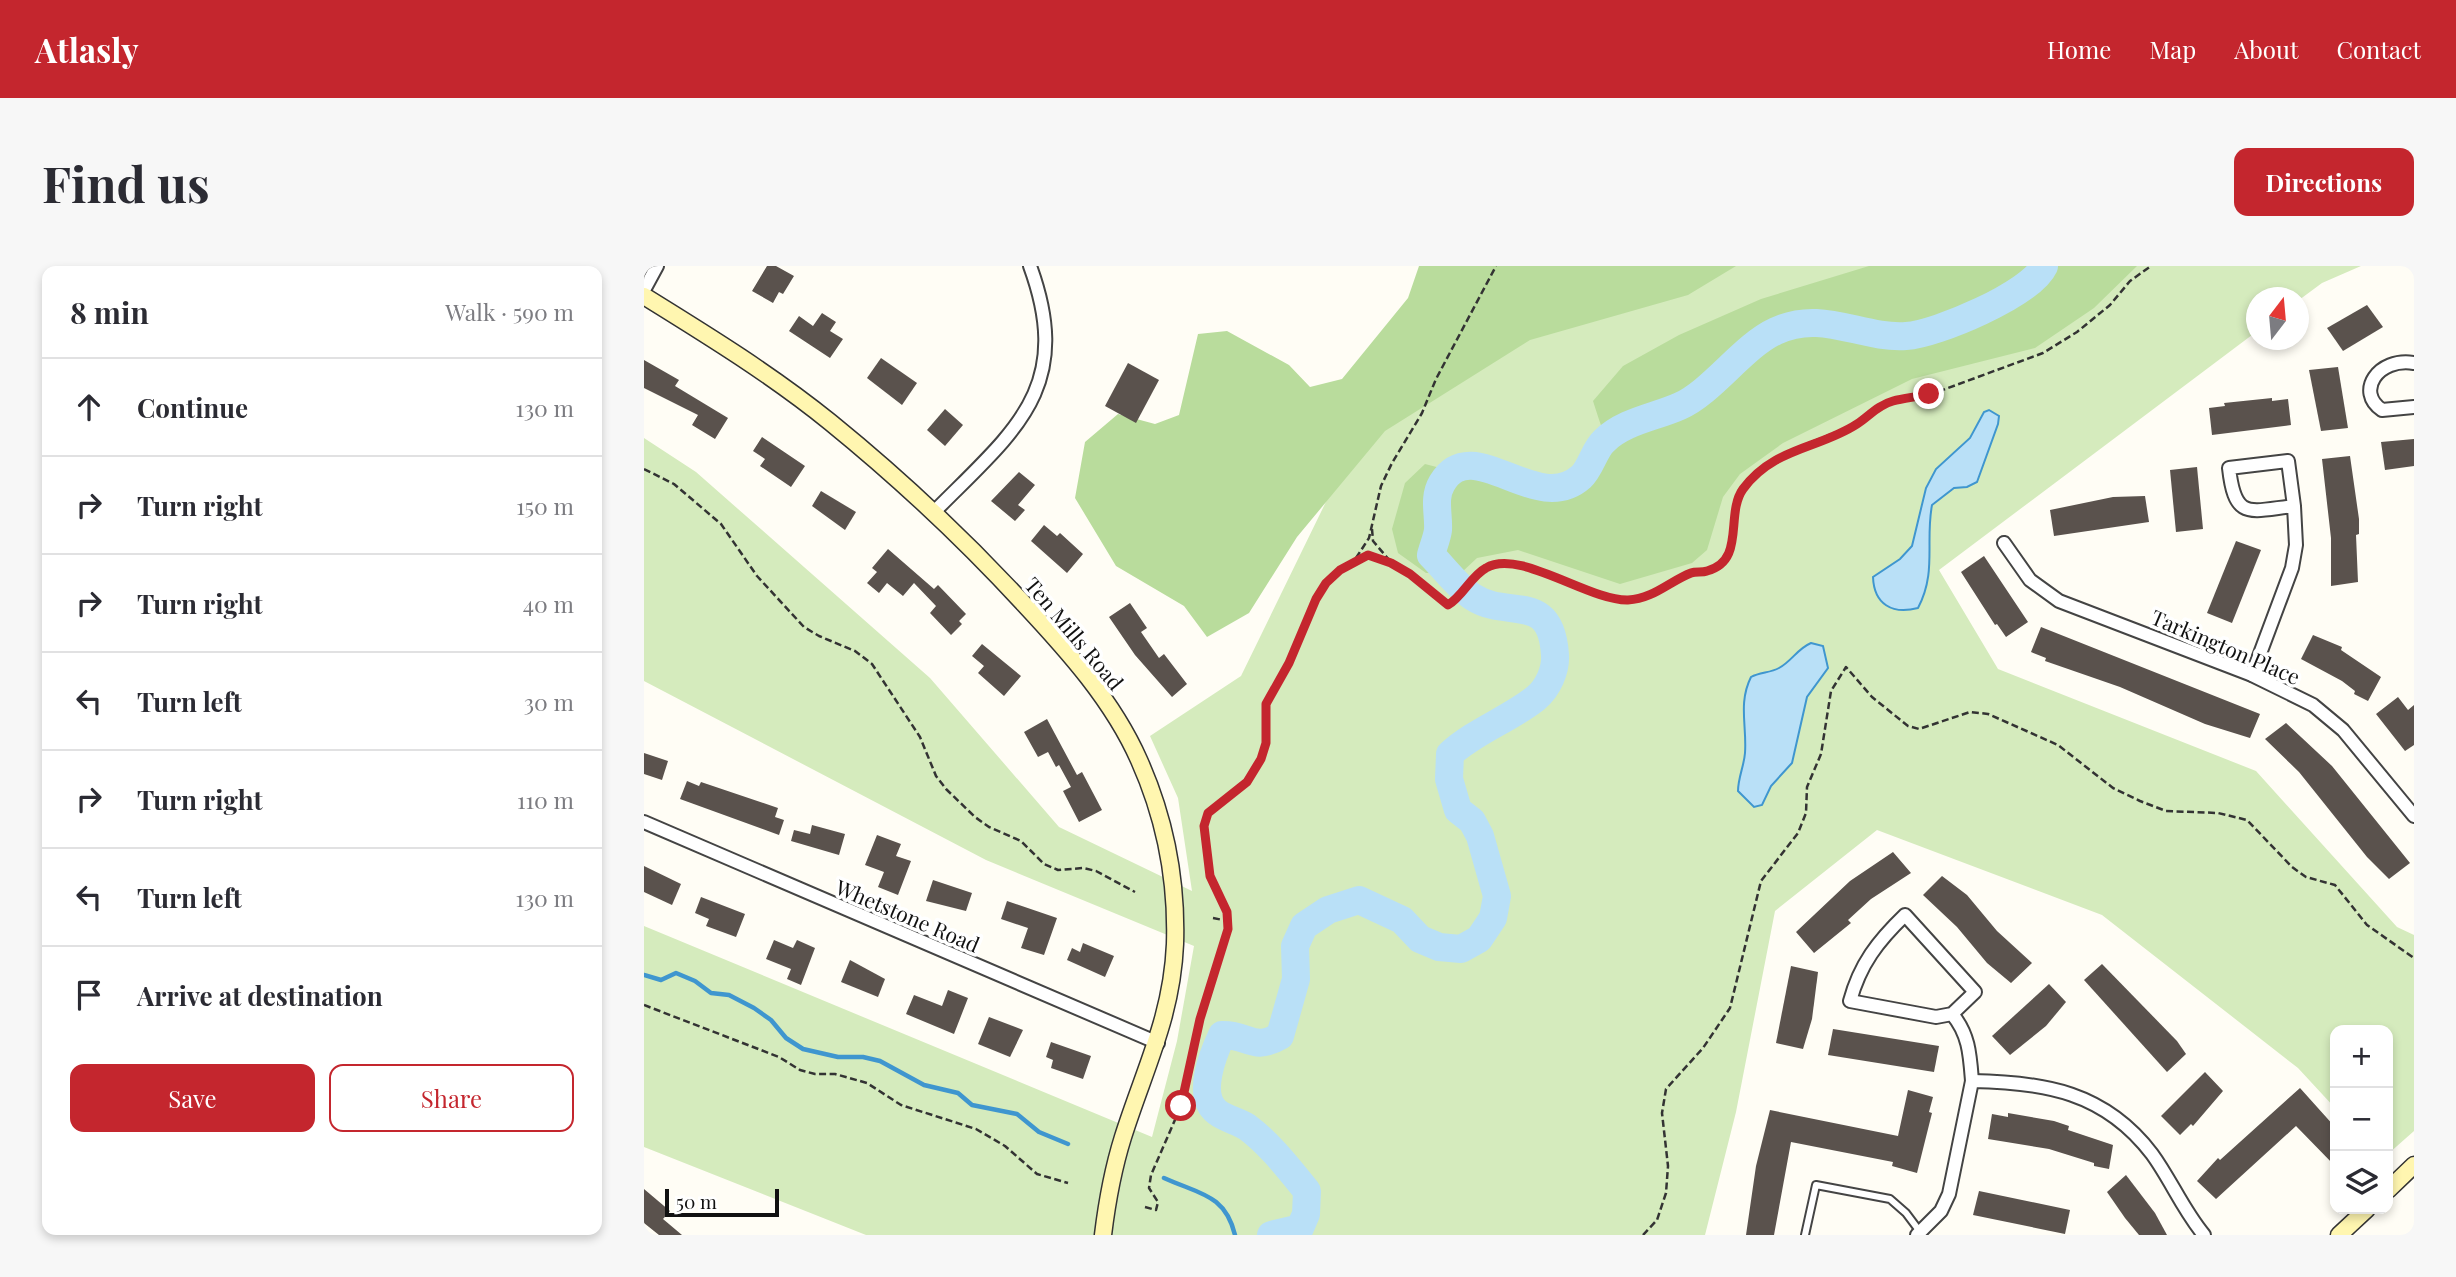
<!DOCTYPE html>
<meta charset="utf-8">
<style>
body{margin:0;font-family:"Playfair Display",serif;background:#f7f7f7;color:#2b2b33}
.controls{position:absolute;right:21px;bottom:21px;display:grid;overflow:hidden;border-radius:14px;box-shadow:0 4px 10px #0003}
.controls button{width:63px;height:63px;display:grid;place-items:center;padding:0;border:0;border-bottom:2px solid #e1e1e2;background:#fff;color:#2b2b33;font:35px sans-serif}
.compass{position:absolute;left:1602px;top:21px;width:63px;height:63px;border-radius:50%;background:#fff;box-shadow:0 4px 10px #0003;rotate:16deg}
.scale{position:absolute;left:21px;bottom:18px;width:114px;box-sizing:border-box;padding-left:7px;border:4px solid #111;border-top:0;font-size:19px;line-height:24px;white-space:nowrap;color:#111;-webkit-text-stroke:5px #fff;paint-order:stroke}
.stop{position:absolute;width:21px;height:21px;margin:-16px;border:5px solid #c4262e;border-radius:50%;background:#fff}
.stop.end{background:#c4262e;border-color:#fff;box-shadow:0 2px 7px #0008}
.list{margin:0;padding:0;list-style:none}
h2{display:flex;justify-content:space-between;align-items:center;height:91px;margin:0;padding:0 28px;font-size:30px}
h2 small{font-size:23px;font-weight:400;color:#7c7c81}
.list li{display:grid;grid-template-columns:46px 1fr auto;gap:21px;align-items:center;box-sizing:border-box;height:98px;padding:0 28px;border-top:2px solid #e1e1e2}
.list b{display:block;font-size:26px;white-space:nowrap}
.list em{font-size:23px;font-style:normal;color:#7c7c81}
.actions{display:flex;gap:14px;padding:21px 28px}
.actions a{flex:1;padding:16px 0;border:2px solid #c4262e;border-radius:14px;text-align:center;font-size:24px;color:#c4262e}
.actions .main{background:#c4262e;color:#fff}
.icon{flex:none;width:38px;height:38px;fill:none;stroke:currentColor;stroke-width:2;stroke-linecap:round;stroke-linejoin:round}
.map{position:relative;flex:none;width:1770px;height:969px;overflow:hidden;border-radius:14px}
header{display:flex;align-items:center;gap:42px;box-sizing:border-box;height:98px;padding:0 35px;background:#c4262e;color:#fff}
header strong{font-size:33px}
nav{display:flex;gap:38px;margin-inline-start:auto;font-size:24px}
.intro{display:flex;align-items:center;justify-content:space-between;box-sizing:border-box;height:168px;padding:0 42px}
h1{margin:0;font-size:49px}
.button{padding:18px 32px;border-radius:14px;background:#c4262e;color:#fff;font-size:24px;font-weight:700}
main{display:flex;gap:42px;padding:0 42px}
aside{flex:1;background:#fff;border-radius:14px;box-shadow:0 4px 10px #0003}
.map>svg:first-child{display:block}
.green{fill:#d5ebbd}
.forest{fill:#b9dc9c}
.water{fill:#b9e0f7;stroke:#3f96cf;stroke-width:2}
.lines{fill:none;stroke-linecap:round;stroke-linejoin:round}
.stream{stroke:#3f96cf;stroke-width:4.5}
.river{stroke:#b9e0f7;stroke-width:28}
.building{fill:#5a524d}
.lane-casing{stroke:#444;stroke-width:10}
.street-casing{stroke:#444;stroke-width:16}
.secondary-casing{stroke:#333;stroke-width:19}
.path{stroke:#333;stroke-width:2.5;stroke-dasharray:7 3.5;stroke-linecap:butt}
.lane{stroke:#fff;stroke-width:6}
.street{stroke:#fff;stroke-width:12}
.secondary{stroke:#fff6b0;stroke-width:16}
.route{stroke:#c4262e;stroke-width:9}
.labels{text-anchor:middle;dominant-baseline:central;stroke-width:7;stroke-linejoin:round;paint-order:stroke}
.street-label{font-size:21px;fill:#111;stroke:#fff}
</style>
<header>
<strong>Atlasly</strong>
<nav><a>Home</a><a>Map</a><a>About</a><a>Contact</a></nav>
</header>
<div class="intro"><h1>Find us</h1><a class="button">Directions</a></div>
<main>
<aside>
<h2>8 min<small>Walk · 590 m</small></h2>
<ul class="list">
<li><svg class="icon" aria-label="ahead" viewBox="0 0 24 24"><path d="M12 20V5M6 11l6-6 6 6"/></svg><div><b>Continue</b></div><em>130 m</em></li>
<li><svg class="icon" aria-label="right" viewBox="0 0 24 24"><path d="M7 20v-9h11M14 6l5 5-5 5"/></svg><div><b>Turn right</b></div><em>150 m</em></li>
<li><svg class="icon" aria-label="right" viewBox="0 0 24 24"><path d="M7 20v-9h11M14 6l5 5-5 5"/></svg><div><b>Turn right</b></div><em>40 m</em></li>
<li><svg class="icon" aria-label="left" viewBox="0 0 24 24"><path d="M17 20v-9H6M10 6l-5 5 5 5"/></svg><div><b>Turn left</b></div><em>30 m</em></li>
<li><svg class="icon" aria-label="right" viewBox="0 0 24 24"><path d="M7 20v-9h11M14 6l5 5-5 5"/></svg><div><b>Turn right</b></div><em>110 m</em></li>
<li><svg class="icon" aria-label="left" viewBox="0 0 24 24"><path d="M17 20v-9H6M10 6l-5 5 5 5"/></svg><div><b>Turn left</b></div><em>130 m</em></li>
<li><svg class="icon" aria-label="arrive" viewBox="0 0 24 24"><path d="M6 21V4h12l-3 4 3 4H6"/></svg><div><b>Arrive at destination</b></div></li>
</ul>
<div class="actions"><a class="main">Save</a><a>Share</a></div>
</aside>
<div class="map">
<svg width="1770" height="969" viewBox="0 0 1770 969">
<rect width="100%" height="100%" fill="#fffdf5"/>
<path class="green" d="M797 0H1717L1678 17 1655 34 1654 32H1612V66L1295 304 1354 403 1612 505 1753 661 1770 669V865L1744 888V764H1691V842L1654 802 1458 649 1233 564 1131 645 1092 846 1061 969H222L0 881V660L508 871 533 775 550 680 342 594 0 415V172L52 206 286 412 415 561 548 625 534 532 506 470 597 410Z"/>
<g class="forest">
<path d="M775 0H1092L1044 29 886 74 741 165 653 271 605 347 563 371 540 340 472 300 431 232 441 176 474 148 511 158 535 149 554 68 583 65 645 99 666 121 698 113 764 32Z"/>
<path d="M1225 0H1493L1450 42 1391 82 1268 113 1139 177 1096 208 1079 231 1063 284 1048 297 976 318 874 284 833 292 817 307H782L754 287 748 263 761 217 781 198 874 222 932 226C976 191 964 184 949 135L979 100 1035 69 1117 33Z"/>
</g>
<g class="water">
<path d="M1345 144 1355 150 1354 158 1333 216 1323 221 1310 222 1288 239C1281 276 1293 306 1274 342 1248 349 1230 338 1229 311L1256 293 1268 280 1282 222 1292 203 1326 172 1340 146Z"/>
<path d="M1167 377 1179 380 1184 402 1163 431 1148 497 1127 520 1118 539 1110 541 1094 525C1094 512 1100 500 1101 487 1103 460 1094 437 1107 411 1116 406 1126 407 1135 402 1148 395 1153 383 1167 377Z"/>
</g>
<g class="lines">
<g class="stream">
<path d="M0 709 17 714 32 707 51 715 67 727 85 729 110 742 127 754 142 772 159 783 194 791H219L236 795 280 819 314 827 328 839 373 848 395 866 424 878"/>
<path d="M520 912C555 928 581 928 591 969"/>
</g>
<path class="river" d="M627 969 656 962 662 948 663 925C645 903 626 878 603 861 594 855 582 853 573 846 552 830 569 788 578 769 604 768 609 786 636 770L652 713 651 680 660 660 684 644 715 634 758 654 776 673 795 681 817 683 835 673 849 652 853 630 836 570 828 555 814 544 805 513 806 488C831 465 866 453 892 432 904 422 912 404 911 389 907 324 864 354 829 331 814 321 800 302 787 289 789 281 793 272 794 264 795 248 789 232 798 217 829 165 892 251 937 211 947 202 950 184 960 175 980 155 1012 151 1036 140 1068 126 1099 80 1132 65 1178 43 1217 73 1262 70 1293 68 1387 28 1400 0"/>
</g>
<g class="building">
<path d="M123 0H132L150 10 139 28 135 26 129 37 108 25Z"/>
<path d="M1723 39 1739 61 1699 85 1683 62Z"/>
<path d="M178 47 192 56 186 65 199 73 186 92 145 65 155 50 169 60Z"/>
<path d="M237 92 273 117 258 139 223 112Z"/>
<path d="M0 94 35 114 31 120 84 152 71 173 48 159 54 149 0 122Z"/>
<path d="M484 97 515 114 492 157 461 140Z"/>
<path d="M1694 101 1704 162 1677 165 1665 104Z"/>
<path d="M1628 132V135L1644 133 1647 159 1568 169 1565 142 1581 140 1580 137Z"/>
<path d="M301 143 319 159 301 180 283 164Z"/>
<path d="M118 171 161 200 147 221 116 200 121 193 109 185Z"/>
<path d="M1770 173V200L1741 204 1737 176Z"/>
<path d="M1706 190 1715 253V268L1712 269 1714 316 1687 320V272L1678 193Z"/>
<path d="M1553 201 1559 263 1532 266 1526 204Z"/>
<path d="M375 206 391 219 374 239 381 244 371 255 347 235Z"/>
<path d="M177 225 212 246 201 264 168 240Z"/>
<path d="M1501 230 1505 256 1410 270 1406 244 1469 231Z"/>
<path d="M400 259 413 270 416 267 439 288 423 307 387 275Z"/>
<path d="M1592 275 1617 284 1588 357 1563 347Z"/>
<path d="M244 283 290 323 294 319 322 348 315 355 318 358 307 369 286 347 292 340 270 317 259 330 243 317 235 327 223 317 233 306 228 302Z"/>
<path d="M1340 290 1384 356 1362 371 1353 358 1351 359 1317 306Z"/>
<path d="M486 337 503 362 497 366 515 392 520 388 543 418 528 431 491 389 465 351Z"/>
<path d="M1397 361 1616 448 1606 472 1561 458 1476 421 1401 395 1402 392 1387 386Z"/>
<path d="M1669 369 1698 381 1697 384 1737 411 1724 435 1710 428 1711 425 1698 415 1657 393Z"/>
<path d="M338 378 377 410 360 430 334 407 340 400 328 390Z"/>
<path d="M1754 431 1764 444 1770 439V479L1761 485 1732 448Z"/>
<path d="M403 453 433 509 438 506 458 544 435 556 419 525 427 521 415 499 412 501 404 486 394 491 380 466Z"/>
<path d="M1642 457 1688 500 1766 597 1745 613 1723 591 1655 506 1621 473Z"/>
<path d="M0 487 24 495 18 514 0 508Z"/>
<path d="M43 515 55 520 57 516 134 542 131 551 140 554 135 569 36 533Z"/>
<path d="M168 559 201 568 195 589 147 575 150 564 166 568Z"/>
<path d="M233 569 257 578 252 590 267 595 254 629 234 621 240 606 221 599Z"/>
<path d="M1249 586 1267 607 1227 633 1204 654 1207 657 1170 687 1152 666 1206 615Z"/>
<path d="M0 600 37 618 28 639 0 626Z"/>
<path d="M1298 610 1323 629 1353 665 1388 697 1367 717 1343 697 1313 661 1279 629Z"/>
<path d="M289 614 328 627 322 645 282 635Z"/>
<path d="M57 631 101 648 92 671 62 660 65 653 51 647Z"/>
<path d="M363 635 413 652 400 689 377 682 384 662 357 653Z"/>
<path d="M130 674 149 682 153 674 171 682 157 719 143 713 147 703 122 693Z"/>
<path d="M439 677 470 690 461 711 423 694 428 682 436 686Z"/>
<path d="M206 694 241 713 234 731 197 716Z"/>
<path d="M1458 698 1533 775 1542 788 1523 806 1440 714Z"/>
<path d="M1147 700 1174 706 1168 753 1159 783 1132 777Z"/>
<path d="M1405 718 1422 736 1402 760 1366 789 1348 770Z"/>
<path d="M304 724 324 732 310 768 262 748 270 729 298 740Z"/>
<path d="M345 751 379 764 366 791 334 778Z"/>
<path d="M1189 763 1295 780 1290 806 1184 789Z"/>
<path d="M407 776 447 790 439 813 407 802 409 794 402 791Z"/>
<path d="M1561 806 1579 825 1549 860 1547 858 1536 869 1517 850Z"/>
<path d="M1656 822 1691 861V900L1652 860 1572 933 1553 915 1574 892 1576 894Z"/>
<path d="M1264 824 1289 831 1285 846 1288 847 1273 907 1248 900 1249 896 1147 876 1130 969H1102L1112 900 1126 844 1254 870Z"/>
<path d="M1364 847 1410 855 1425 860 1424 864 1469 879 1465 903 1450 900V897L1405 883 1344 873 1348 848 1364 851Z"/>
<path d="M1482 909 1511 947 1523 969H1495L1481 952 1463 926Z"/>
<path d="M0 923 26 945 19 953 38 969H15L0 957Z"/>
<path d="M1335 925 1426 944 1421 968 1329 949Z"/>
</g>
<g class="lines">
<g class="lane-casing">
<path id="lane" d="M1161 969 1172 919 1246 933 1262 947 1277 967"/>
</g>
<g class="street-casing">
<g id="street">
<path d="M0 24 13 0"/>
<path d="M1770 97C1734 91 1711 126 1738 144L1770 141"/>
<path d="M290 246C370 165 431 123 386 0"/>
<path d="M1360 277 1386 314 1415 335 1608 409 1669 439 1699 464 1770 550"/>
<path d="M1608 409 1648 302 1652 279 1650 240C1605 245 1591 255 1585 202L1644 195 1650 240"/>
<path d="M0 556 514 777"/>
<path d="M1308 748 1331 726 1261 649C1234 675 1216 698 1206 735L1292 751 1308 748C1325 768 1326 789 1328 815"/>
<path d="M1273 969 1297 945 1305 928 1328 815C1400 816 1461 826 1508 888 1527 914 1539 944 1560 969"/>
</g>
</g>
<g class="secondary-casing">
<g id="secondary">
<path d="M0 30C63 69 128 109 186 156 255 212 320 273 380 338 423 384 469 435 495 494 521 552 533 615 531 678 528 751 500 804 479 871 469 903 463 936 459 969"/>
<path d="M1744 924 1770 899"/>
<path d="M1695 969 1723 943"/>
</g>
</g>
<g class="path">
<path d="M0 203 30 218 77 258 113 310 160 361 175 370 211 385 228 398 276 471 292 510 302 523 331 551 345 561 377 575 400 598 414 604 439 602 452 605 491 626"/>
<path d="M728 263 729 275 746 295"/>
<path d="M712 292 725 272 737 220 748 197 778 147 792 113 852 0"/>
<path d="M569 652 584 655"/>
<path d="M0 739 135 791 156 804 171 808H191L223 817 257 839 332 863 361 880 393 908 424 917"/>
<path d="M501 941 512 944 514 936 505 922 507 909 537 840 562 733 584 663 583 646 566 610 559 573 564 547 603 516 617 493 622 477V438L645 397 672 333 682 317 696 305 725 289 747 297 766 308 805 339 841 302 851 298 889 302 968 333 988 334 1010 327 1048 307 1063 305 1078 298 1085 287 1090 267 1091 240 1098 224 1114 207 1150 183 1213 158 1229 145 1247 135 1285 129 1399 87 1433 66 1466 39 1486 15 1507 0"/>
<path d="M999 969 1013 954 1022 927 1024 900 1018 847 1022 823 1059 782 1086 742 1117 615 1154 567 1162 547 1163 521 1177 488 1187 425 1202 401 1228 431 1264 460 1275 463 1326 446 1344 448 1414 479 1469 522 1496 535 1522 545 1574 547 1603 554 1648 601 1662 611 1691 619 1723 659 1770 692"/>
</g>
<use href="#lane" class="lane"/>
<use href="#street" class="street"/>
<use href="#secondary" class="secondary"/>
</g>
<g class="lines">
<path class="route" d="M537 840 556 753 584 663 583 646 566 610 560 560 564 547 603 516 617 493 622 477V438L645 397 672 333 682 317 696 304 724 289 747 297 766 308 804 339C819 330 827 310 842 302 875 282 945 335 984 334 1009 333 1026 315 1047 307 1052 305 1058 307 1063 305 1102 295 1081 248 1099 223 1130 181 1175 183 1213 158 1225 150 1234 139 1249 135 1260 132 1273 131 1285 128"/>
</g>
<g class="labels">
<g class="street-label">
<text transform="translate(431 367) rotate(50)">Ten Mills Road</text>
<text transform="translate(1582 380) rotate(23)">Tarkington Place</text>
<text transform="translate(264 649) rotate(23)">Whetstone Road</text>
</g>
</g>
</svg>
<div class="controls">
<button>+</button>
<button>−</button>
<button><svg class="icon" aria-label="layers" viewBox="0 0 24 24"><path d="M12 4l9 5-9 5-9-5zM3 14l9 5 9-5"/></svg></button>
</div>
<svg class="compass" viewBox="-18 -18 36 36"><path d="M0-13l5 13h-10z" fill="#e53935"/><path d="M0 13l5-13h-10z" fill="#7c7c81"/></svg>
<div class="scale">50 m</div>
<div class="stop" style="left:537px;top:840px"></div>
<div class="stop end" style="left:1285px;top:128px"></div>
</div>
</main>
